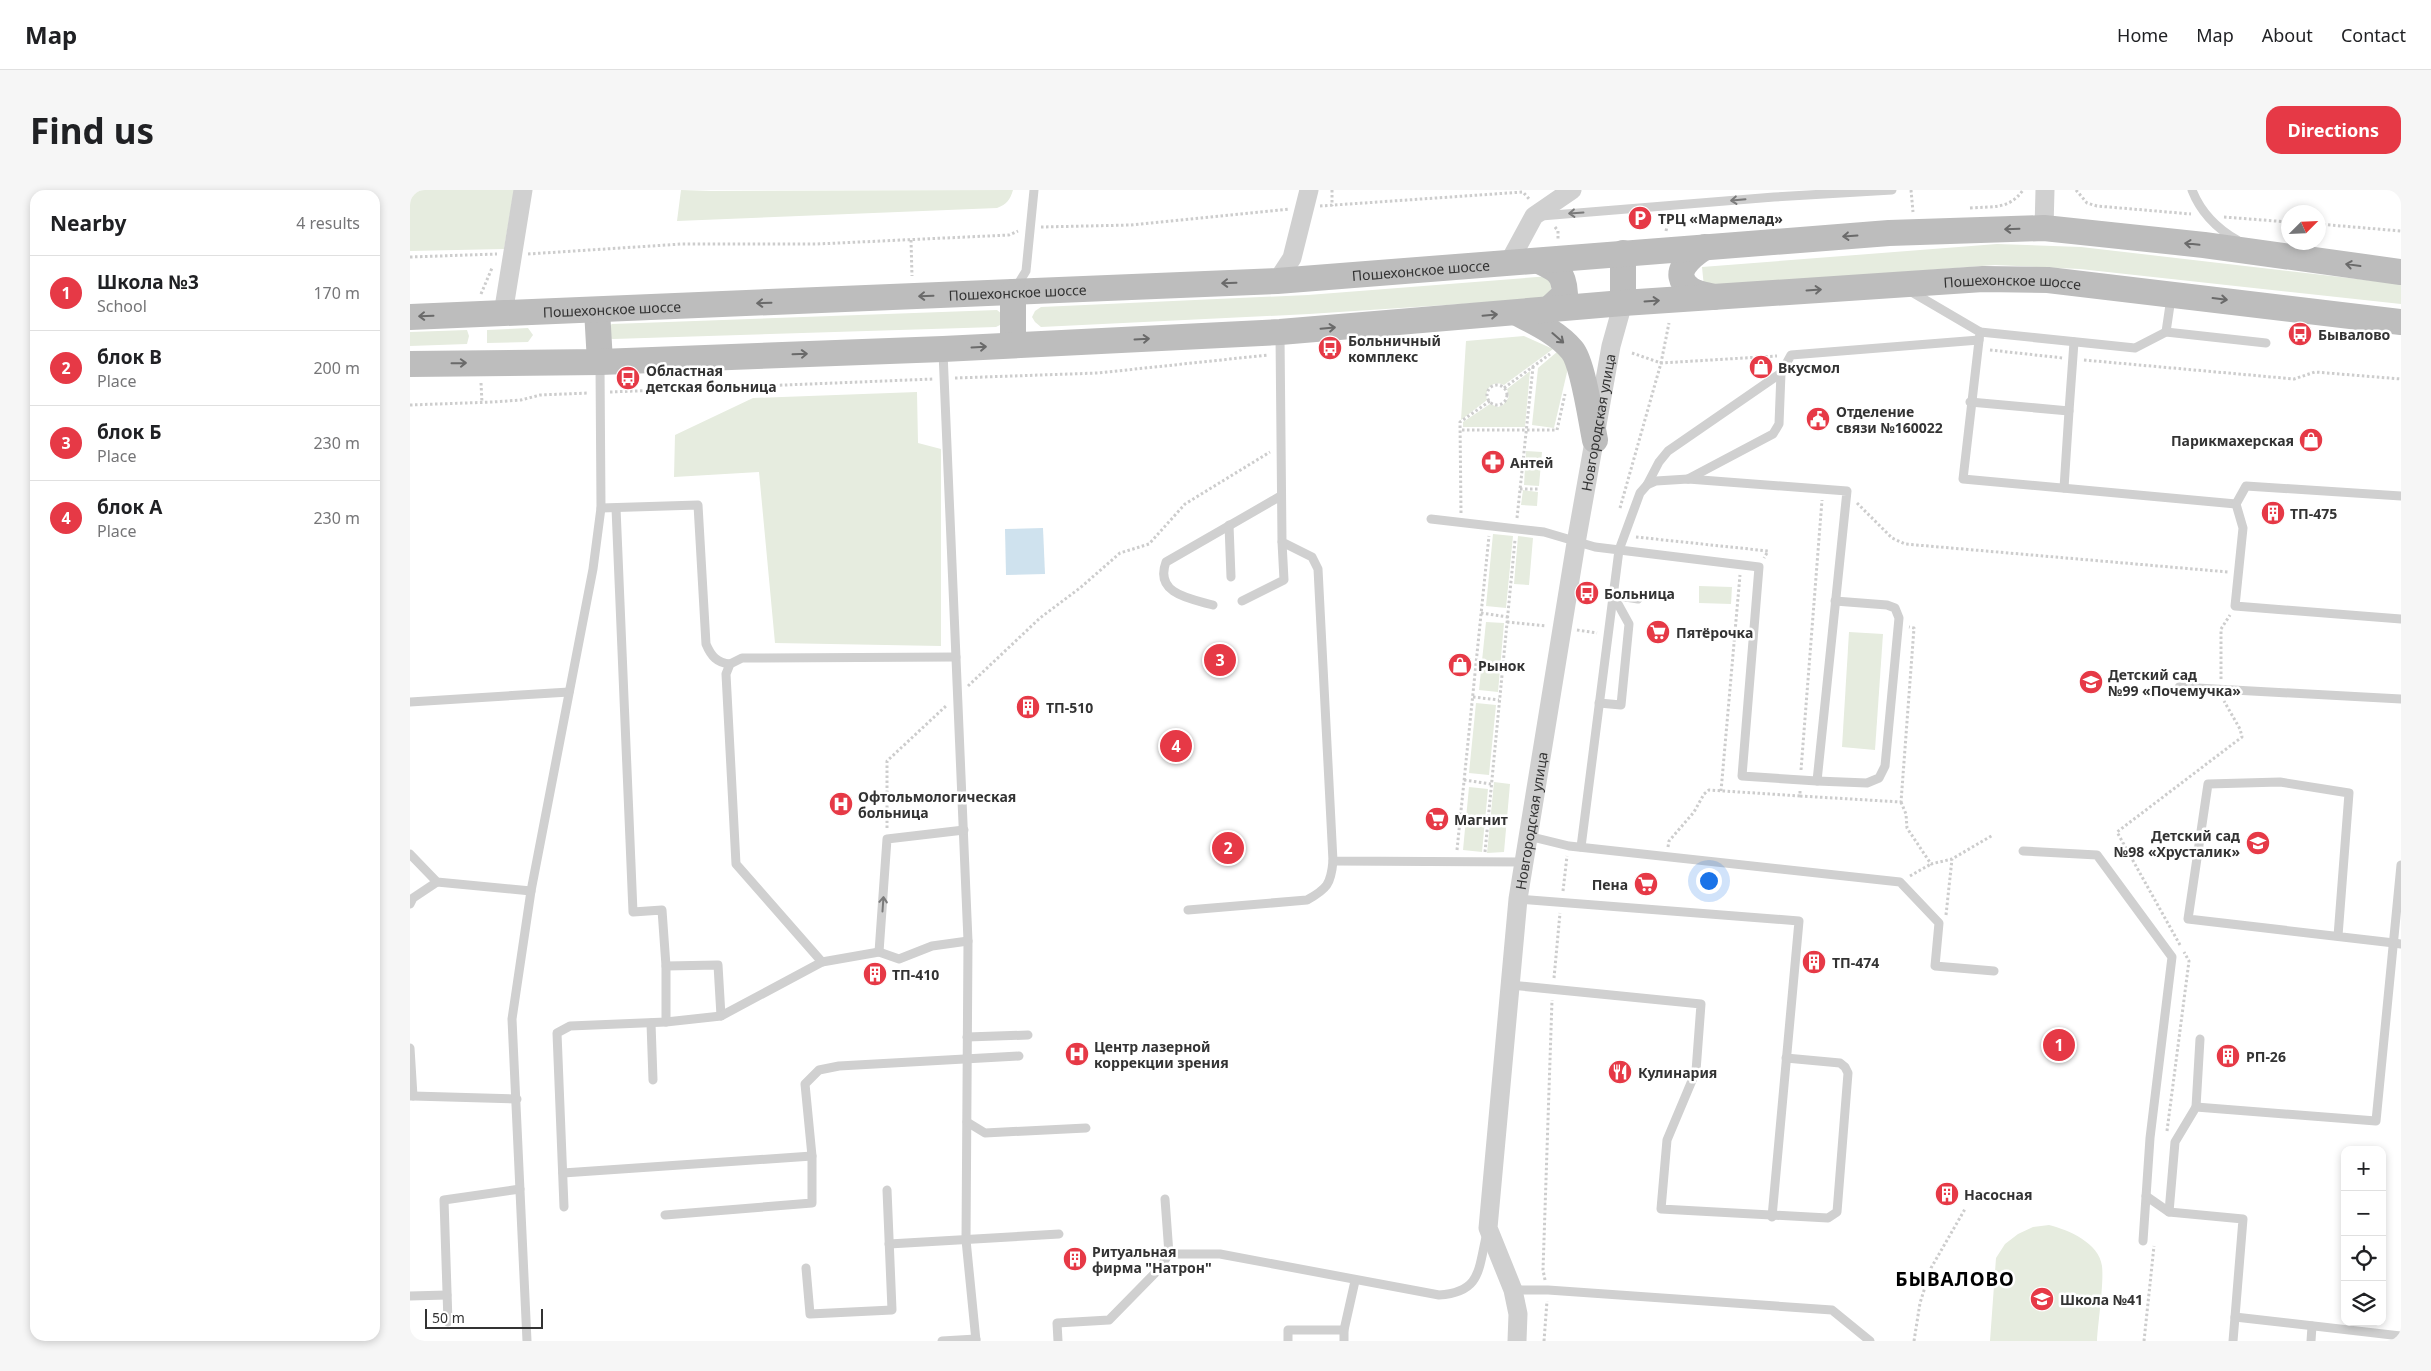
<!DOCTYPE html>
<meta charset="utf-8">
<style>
body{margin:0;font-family:"Noto Sans",sans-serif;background:#f6f6f6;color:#202124}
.controls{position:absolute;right:15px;bottom:15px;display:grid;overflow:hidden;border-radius:10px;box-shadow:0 2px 8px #0003}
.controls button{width:45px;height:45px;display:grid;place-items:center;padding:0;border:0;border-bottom:1px solid #e0e0e0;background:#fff;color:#202124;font:25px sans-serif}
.compass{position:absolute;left:1871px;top:15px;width:45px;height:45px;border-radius:50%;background:#fff;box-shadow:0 2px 8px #0003;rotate:66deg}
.scale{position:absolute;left:15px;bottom:12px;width:118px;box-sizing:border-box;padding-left:5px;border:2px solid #333;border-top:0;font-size:14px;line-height:18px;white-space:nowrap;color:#333;-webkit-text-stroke:4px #fff;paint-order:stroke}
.you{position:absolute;left:1298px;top:690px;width:18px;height:18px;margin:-12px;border:4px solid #fff;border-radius:50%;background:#1a73e8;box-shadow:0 0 0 8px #1a73e833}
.badge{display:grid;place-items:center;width:32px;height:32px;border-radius:50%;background:#e63946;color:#fff;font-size:16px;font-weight:700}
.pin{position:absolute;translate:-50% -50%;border:2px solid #fff;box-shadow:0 1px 5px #0006}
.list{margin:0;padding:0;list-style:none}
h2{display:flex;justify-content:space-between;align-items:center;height:65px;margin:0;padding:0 20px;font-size:21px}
h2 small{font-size:16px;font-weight:400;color:#757577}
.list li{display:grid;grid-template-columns:32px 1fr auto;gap:15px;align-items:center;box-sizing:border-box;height:75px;padding:0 20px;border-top:1px solid #e0e0e0}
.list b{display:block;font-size:19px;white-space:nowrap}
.list p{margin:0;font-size:16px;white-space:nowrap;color:#757577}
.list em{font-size:16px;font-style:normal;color:#757577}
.icon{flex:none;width:28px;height:28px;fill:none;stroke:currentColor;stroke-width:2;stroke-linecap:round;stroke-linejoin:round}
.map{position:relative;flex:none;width:1991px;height:1151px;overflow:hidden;border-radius:15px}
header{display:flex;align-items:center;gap:30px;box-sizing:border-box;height:70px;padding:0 25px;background:#fff;border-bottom:1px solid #e0e0e0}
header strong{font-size:24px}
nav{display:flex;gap:28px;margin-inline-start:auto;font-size:18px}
.intro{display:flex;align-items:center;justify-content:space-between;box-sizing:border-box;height:120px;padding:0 30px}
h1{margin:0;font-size:35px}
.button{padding:12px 22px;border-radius:15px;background:#e63946;color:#fff;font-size:18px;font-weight:700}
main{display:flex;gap:30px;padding:0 30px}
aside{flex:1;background:#fff;border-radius:15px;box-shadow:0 2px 8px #0003}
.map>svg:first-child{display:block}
.green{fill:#e6ecdf}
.water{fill:#cfe2ee}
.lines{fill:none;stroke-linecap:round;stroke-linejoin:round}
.path{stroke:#cdcdcd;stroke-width:3;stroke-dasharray:2.5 2.5;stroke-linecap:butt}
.lane{stroke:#d0d0d0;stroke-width:9}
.street{stroke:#d0d0d0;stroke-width:19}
.secondary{stroke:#bdbdbd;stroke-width:26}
.oneway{stroke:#7a7a7a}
.oneway2{stroke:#6a6a6a}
.labels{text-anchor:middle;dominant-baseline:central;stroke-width:5;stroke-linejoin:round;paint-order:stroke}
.poi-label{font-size:14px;font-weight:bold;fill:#333;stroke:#fff;text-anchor:start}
.street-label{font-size:14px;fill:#333;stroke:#fff}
.district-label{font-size:19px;font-weight:bold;letter-spacing:1px;fill:#000;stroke:#fff}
</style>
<header>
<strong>Map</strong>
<nav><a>Home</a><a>Map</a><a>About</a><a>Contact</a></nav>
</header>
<div class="intro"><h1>Find us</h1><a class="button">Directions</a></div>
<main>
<aside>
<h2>Nearby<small>4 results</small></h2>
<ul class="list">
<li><span class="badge">1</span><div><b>Школа №3</b><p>School</p></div><em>170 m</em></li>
<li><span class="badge">2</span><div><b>блок В</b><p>Place</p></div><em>200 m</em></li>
<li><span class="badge">3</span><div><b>блок Б</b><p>Place</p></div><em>230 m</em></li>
<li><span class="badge">4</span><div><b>блок А</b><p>Place</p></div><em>230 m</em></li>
</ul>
</aside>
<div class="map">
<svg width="1991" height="1151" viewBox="0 0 1991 1151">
<rect width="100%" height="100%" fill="#fff"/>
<g class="green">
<path d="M0 0H104L94 59 0 61Z"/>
<path d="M271 0 301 1 603 0C600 10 597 14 587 18L267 31Z"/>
<path d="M1587 54 1671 57 1991 94V114L1670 79 1585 75 1294 97 1292 77Z"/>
<path d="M1140 86 1142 108 899 124 631 137 625 132 622 127 625 121 631 117 898 105Z"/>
<path d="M587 120 592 124V134L586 137 203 149 197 148 196 138 202 134Z"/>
<path d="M118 138 123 145 118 152 77 153V140Z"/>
<path d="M57 140 59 146 57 154 0 156V142Z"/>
<path d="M1114 146 1143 159 1094 195C1083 190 1074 198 1077 210L1051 230 1056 151Z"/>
<path d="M1147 162 1151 165 1158 178 1144 238 1122 235 1128 178Z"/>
<path d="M1120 181 1115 237H1053V232L1080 214 1088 217 1093 215 1099 207 1097 199Z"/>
<path d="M507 202 508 253 531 259V456L365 453 349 282 264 287 265 245 343 208Z"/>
<path d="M1116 261 1132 262 1129 296 1114 295Z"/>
<path d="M1113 300 1128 302 1127 316 1111 315Z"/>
<path d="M1083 344 1103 346 1096 418 1076 416Z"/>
<path d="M1108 346 1123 348 1119 395 1104 394Z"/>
<path d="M1289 396 1322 397 1321 414 1289 413Z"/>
<path d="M1076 432 1094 433 1088 502 1069 500Z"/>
<path d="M1439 442 1473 444 1465 560 1432 557Z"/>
<path d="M1066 513 1086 515 1079 585 1059 583Z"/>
<path d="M1084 592 1100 594 1094 662 1077 663Z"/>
<path d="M1059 597 1078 599 1072 662 1053 660Z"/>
<path d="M1639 1035C1659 1040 1689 1053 1692 1076 1694 1094 1688 1132 1687 1151H1580L1586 1068 1595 1054 1608 1044 1623 1037Z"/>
</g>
<path class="water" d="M633 338 635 384 596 385 595 339Z"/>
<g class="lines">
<g class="path">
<path d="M922 0V16"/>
<path d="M1501 0 1503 22"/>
<path d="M1666 0 1677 13 1687 16 1781 24"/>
<path d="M910 16 1113 2 1120 10"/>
<path d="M1560 18C1583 16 1599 20 1613 0"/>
<path d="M1814 27 1878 32"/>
<path d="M1908 34 1991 41"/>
<path d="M631 37 721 35 879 19"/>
<path d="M1145 37 1148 41V49"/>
<path d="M1256 41 1259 27"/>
<path d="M501 50 502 86"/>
<path d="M118 64 272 54H407L599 45 608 41"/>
<path d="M0 67 87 64"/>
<path d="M71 104 82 78"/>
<path d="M1580 160 1653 168"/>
<path d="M1222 163 1251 173 1367 166"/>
<path d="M1674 170 1884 189 1905 182 1991 189"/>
<path d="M545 188 688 183 858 165"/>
<path d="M71 193 72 213"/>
<circle cx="1087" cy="205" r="10"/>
<path d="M1094 198 1140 164"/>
<path d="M200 202 524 189"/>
<path d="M0 215 83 212 111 210 130 205 179 203"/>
<path d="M1052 240H1147L1155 204"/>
<path d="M1110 299H1130"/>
<path d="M1447 313 1482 348 1495 354 1818 382"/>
<path d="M1210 318 1251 173 1259 133"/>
<path d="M1051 323 1050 232 1080 211"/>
<path d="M1107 328 1123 177"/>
<path d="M1226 347 1358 361 1354 368"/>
<path d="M1071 423 1098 427"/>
<path d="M1097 432 1136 436"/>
<path d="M1167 440 1187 443"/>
<path d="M1811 489V439L1820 425"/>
<path d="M558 496 630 428 670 398 710 363 739 354 775 314 860 262"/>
<path d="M1063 507 1089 510"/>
<path d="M1391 580 1412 310"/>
<path d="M1054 590 1081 594"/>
<path d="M1311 601 1330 385"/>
<path d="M1390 601V606L1491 612 1504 438 1499 437"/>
<path d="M1491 612 1496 624 1497 638 1521 674 1542 669 1583 645"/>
<path d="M477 638V571L537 515"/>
<path d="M1258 657 1259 651 1284 622 1294 604 1299 600 1390 606"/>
<path d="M1047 660 1079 346"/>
<path d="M1075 662 1105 350"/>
<path d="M1500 686 1521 674"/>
<path d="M1153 701 1157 666"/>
<path d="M1536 725 1542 669"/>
<path d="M1770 755 1707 642 1832 547 1830 539 1814 511"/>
<path d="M1144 788 1150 723"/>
<path d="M1757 941 1779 771 1774 762"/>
<path d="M1135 1090 1133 1080 1142 810"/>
<path d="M1134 1151 1137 1111"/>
<path d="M1504 1151 1510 1113 1521 1078 1555 1019"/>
<path d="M1734 1151 1744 1056"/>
</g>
<g class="lane">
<path d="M1782 0C1791 23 1806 38 1827 50"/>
<path d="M1131 26 1364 7 1482 0"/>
<path d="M605 99 616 81 624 0"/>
<path d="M1500 101 1570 142 1553 289 1826 314 1833 338 1825 416 1991 429"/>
<path d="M1570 142 1725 158 1756 142 1856 153"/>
<path d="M1756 142 1761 108"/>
<path d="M870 145 872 352 902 367 908 379 923 671 1113 672"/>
<path d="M533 162 558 751 556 1050 566 1151"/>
<path d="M1560 212 1659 221 1664 152"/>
<path d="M1278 289 1363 244 1369 234 1371 183"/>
<path d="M1237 295 1249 272 1258 261 1371 183 1381 165 1569 150"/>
<path d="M1654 298 1659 221"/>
<path d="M1826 314 1836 296 1991 306"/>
<path d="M191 318 288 315 296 454C301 466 307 473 320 474"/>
<path d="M206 318 223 722 252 720 256 776 308 775 311 826"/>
<path d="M1021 329 1134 342 1185 357 1349 377 1332 586 1407 591 1437 301 1278 289 1246 291 1237 295 1230 303 1209 360 1171 657"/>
<path d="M819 335 821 387"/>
<path d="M1203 405 1228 409"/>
<path d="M832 411 874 390 872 352"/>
<path d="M803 415C781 409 744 404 756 372L869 307"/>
<path d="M546 467 332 468 320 474 316 484 326 674 412 772 469 762 489 769 522 756 558 751"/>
<path d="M1769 497 1991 509"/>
<path d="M0 512 159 502"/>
<path d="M1189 513 1211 515 1219 434 1203 405"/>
<path d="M1407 591 1457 593 1469 588 1475 576 1489 428 1485 418 1477 415 1425 411"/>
<path d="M1118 646 1159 656 1490 692 1529 733 1525 776 1584 781"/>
<path d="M1613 661 1687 665 1762 767 1740 948 1733 1051"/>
<path d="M0 664 27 692 121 701"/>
<path d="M1108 709 1389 731 1362 1027"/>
<path d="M0 714 3 708 27 692"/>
<path d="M778 720 897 710C917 699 921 694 923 671"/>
<path d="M1928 746 1939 603 1870 592 1798 594 1778 729 1984 753 1991 754"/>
<path d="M469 762 477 649 554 640"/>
<path d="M256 776V832"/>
<path d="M1100 795 1291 814 1286 881 1257 950 1251 1019 1418 1028 1427 1022 1438 883 1435 877 1430 873 1376 868"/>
<path d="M241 833 243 890"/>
<path d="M557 847 618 845"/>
<path d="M0 858 3 906H0"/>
<path d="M3 906 107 909"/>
<path d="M1786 917 1790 849"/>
<path d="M557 932 575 943 676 938"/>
<path d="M153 983 402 966"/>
<path d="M1736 1006 1759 1022 1833 1029 1825 1127 1991 1146"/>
<path d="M755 1009 759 1064"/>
<path d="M154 1017 147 843 160 836 256 832 311 826 412 772"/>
<path d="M1759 1022 1765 952 1786 917 1966 931 1991 675"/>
<path d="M255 1025 402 1013V966L395 894 409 880 429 876 609 866"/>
<path d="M479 1054 649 1044"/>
<path d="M396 1078 400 1124 482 1120 477 1000"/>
<path d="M1103 1100H1138L1422 1120 1460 1151"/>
<path d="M0 1106 37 1105"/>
<path d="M38 1132 34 1010 110 999"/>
<path d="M117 1151 102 829 121 701 183 379 191 318 190 175"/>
<path d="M532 1151 566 1149"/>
<path d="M648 1151 647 1133 699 1130 748 1080 759 1064H810L1029 1105C1072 1102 1068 1079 1077 1043"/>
<path d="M878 1151V1140H934"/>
<path d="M934 1151V1140L945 1091"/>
<path d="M1823 1151 1825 1127"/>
<path d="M1901 1151 1902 1136"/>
</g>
<g class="street">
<path d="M1634 38 1635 0"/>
<path d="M1098 74 1124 26 1162 0"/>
<path d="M867 91 882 68 899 0"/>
<path d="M93 124 113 0"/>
<path id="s1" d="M1107 1151 1108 1124 1103 1100 1078 1038 1108 709 1166 353 1201 156 1213 113"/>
</g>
<g class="secondary">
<path d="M1295 57C1281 66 1259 83 1280 99 1286 104 1297 105 1304 107"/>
<path d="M1129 71C1148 80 1154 83 1155 104L1139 119"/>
<path d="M1213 113V63"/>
<path d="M187 120 190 172"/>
<path d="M1107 123C1126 133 1148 143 1162 160 1173 173 1181 231 1185 250"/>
<path id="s2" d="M0 127 867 91 1479 43 1634 38 1794 55 1991 82"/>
<path d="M603 155V102"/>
<path id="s3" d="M0 174 190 172 533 159 870 142 1213 113 1573 89 1638 90 1991 132"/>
</g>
</g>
<defs><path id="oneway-shaft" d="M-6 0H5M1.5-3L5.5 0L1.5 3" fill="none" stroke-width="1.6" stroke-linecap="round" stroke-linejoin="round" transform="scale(1.25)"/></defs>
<g class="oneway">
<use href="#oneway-shaft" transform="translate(1328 10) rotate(175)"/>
<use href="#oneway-shaft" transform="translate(1166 23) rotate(176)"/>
<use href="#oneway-shaft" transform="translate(473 714) rotate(-86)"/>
</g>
<g class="oneway2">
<use href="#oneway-shaft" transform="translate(1602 39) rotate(178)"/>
<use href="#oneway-shaft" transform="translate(1440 46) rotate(176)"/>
<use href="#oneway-shaft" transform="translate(1782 54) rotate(-174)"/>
<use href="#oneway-shaft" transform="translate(1943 75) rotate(-172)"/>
<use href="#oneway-shaft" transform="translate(819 93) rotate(178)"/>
<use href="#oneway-shaft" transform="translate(1404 100) rotate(-4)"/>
<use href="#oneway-shaft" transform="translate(516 106) rotate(178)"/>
<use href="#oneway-shaft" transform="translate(1810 109) rotate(7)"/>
<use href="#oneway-shaft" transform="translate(1242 111) rotate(-4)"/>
<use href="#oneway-shaft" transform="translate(354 113) rotate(178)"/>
<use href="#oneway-shaft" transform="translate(1080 125) rotate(-5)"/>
<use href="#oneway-shaft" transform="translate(16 126) rotate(178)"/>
<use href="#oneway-shaft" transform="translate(918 138) rotate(-5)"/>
<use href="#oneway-shaft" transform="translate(1148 148) rotate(41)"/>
<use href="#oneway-shaft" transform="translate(732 149) rotate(-3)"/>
<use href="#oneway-shaft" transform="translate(569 157) rotate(-3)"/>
<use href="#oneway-shaft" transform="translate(390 164) rotate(-2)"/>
<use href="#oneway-shaft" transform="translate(49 173) rotate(-1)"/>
</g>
<defs>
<g id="parking-disc" transform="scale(1.25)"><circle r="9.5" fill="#e63946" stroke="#fff"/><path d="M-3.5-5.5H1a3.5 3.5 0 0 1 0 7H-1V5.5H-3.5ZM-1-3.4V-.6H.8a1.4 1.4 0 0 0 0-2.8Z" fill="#fff"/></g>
<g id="bus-disc" transform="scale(1.25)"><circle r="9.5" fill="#e63946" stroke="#fff"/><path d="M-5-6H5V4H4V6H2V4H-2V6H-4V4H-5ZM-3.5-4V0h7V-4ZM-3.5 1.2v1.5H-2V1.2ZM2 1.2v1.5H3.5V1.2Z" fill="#fff"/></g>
<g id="shop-disc" transform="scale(1.25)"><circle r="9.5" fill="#e63946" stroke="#fff"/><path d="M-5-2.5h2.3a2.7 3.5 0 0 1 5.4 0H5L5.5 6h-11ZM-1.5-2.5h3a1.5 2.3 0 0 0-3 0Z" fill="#fff"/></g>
<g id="civic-disc" transform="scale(1.25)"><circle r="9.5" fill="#e63946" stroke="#fff"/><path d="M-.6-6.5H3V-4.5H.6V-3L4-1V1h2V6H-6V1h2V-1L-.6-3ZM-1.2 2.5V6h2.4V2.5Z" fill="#fff"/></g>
<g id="pharmacy-disc" transform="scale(1.25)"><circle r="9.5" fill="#e63946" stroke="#fff"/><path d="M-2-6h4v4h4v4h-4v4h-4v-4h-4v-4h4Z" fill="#fff"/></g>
<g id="building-disc" transform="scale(1.25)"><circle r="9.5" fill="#e63946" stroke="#fff"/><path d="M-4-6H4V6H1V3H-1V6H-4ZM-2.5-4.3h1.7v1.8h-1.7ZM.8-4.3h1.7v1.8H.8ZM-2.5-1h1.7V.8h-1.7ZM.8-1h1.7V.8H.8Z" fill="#fff"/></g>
<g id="supermarket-disc" transform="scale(1.25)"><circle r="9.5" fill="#e63946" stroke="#fff"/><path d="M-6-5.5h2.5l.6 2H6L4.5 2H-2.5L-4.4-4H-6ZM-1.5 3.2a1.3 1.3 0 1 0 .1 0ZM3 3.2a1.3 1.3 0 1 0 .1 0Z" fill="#fff"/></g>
<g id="school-disc" transform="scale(1.25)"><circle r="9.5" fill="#e63946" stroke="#fff"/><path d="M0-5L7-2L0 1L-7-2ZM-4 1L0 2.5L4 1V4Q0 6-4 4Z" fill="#fff"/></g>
<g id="hospital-disc" transform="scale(1.25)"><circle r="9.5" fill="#e63946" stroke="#fff"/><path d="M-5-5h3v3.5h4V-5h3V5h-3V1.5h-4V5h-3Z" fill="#fff"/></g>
<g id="restaurant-disc" transform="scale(1.25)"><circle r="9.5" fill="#e63946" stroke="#fff"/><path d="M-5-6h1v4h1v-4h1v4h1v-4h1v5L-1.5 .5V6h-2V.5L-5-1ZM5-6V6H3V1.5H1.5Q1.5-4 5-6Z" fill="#fff"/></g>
</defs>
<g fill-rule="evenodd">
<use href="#parking-disc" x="1230" y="28"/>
<use href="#bus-disc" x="1890" y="144"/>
<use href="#bus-disc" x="920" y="158"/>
<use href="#shop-disc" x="1351" y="177"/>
<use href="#bus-disc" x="218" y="188"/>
<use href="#civic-disc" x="1408" y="229"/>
<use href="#shop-disc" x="1901" y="250"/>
<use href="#pharmacy-disc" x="1083" y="272"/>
<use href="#building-disc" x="1863" y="323"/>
<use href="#bus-disc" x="1177" y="403"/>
<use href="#supermarket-disc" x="1248" y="442"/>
<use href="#shop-disc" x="1050" y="475"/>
<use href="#school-disc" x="1681" y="492"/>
<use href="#building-disc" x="618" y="517"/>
<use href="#hospital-disc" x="431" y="614"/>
<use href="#supermarket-disc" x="1027" y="629"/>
<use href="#school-disc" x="1848" y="653"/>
<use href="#supermarket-disc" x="1236" y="694"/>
<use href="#building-disc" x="1404" y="772"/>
<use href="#building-disc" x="465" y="784"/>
<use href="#hospital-disc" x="667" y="864"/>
<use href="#building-disc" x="1818" y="866"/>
<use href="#restaurant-disc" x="1210" y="882"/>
<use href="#building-disc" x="1537" y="1004"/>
<use href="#building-disc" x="665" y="1069"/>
<use href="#school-disc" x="1632" y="1109"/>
</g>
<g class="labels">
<g class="poi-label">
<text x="1248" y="28">ТРЦ «Мармелад»</text>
<text x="1908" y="144">Бывалово</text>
<text x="938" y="150">Больничный<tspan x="938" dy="16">комплекс</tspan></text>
<text x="1368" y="177">Вкусмол</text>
<text x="236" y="180">Областная<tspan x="236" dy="16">детская больница</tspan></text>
<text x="1426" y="221">Отделение<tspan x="1426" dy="16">связи №160022</tspan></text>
<text x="1884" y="250" text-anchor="end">Парикмахерская</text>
<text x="1100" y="272">Антей</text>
<text x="1880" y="323">ТП-475</text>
<text x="1194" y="403">Больница</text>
<text x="1266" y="442">Пятёрочка</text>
<text x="1068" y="475">Рынок</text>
<text x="1698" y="484">Детский сад<tspan x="1698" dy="16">№99 «Почемучка»</tspan></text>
<text x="636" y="517">ТП-510</text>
<text x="448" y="606">Офтольмологическая<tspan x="448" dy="16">больница</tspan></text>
<text x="1044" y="629">Магнит</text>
<text x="1830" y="645" text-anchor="end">Детский сад<tspan x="1830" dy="16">№98 «Хрусталик»</tspan></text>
<text x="1218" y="694" text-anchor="end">Пена</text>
<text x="1422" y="772">ТП-474</text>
<text x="482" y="784">ТП-410</text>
<text x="684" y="856">Центр лазерной<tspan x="684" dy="16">коррекции зрения</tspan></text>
<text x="1836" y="866">РП-26</text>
<text x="1228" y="882">Кулинария</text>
<text x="1554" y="1004">Насосная</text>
<text x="682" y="1061">Ритуальная<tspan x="682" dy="16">фирма "Натрон"</tspan></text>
<text x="1650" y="1109">Школа №41</text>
</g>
<g class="street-label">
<text stroke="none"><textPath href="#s2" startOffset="1012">Пошехонское шоссе</textPath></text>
<text stroke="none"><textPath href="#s3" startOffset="1605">Пошехонское шоссе</textPath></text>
<text stroke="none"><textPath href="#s2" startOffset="608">Пошехонское шоссе</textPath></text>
<text stroke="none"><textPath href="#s2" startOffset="202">Пошехонское шоссе</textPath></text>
<text stroke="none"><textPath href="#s1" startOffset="932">Новгородская улица</textPath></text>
<text stroke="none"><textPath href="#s1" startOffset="528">Новгородская улица</textPath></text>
</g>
<g class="district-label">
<text x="1545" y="1089">БЫВАЛОВО</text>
</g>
</g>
</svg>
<div class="controls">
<button>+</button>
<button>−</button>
<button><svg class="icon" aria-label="locate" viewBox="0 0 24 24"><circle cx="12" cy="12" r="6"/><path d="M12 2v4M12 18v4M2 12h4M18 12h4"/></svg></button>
<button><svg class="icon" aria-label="layers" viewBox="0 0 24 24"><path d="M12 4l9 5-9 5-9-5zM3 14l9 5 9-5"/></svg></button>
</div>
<svg class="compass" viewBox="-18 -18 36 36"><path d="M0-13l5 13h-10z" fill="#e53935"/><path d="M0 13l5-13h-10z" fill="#757577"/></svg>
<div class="scale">50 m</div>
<div class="you"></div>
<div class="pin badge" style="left:1649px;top:855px">1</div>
<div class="pin badge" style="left:818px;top:658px">2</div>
<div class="pin badge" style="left:810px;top:470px">3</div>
<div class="pin badge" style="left:766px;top:556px">4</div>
</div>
</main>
